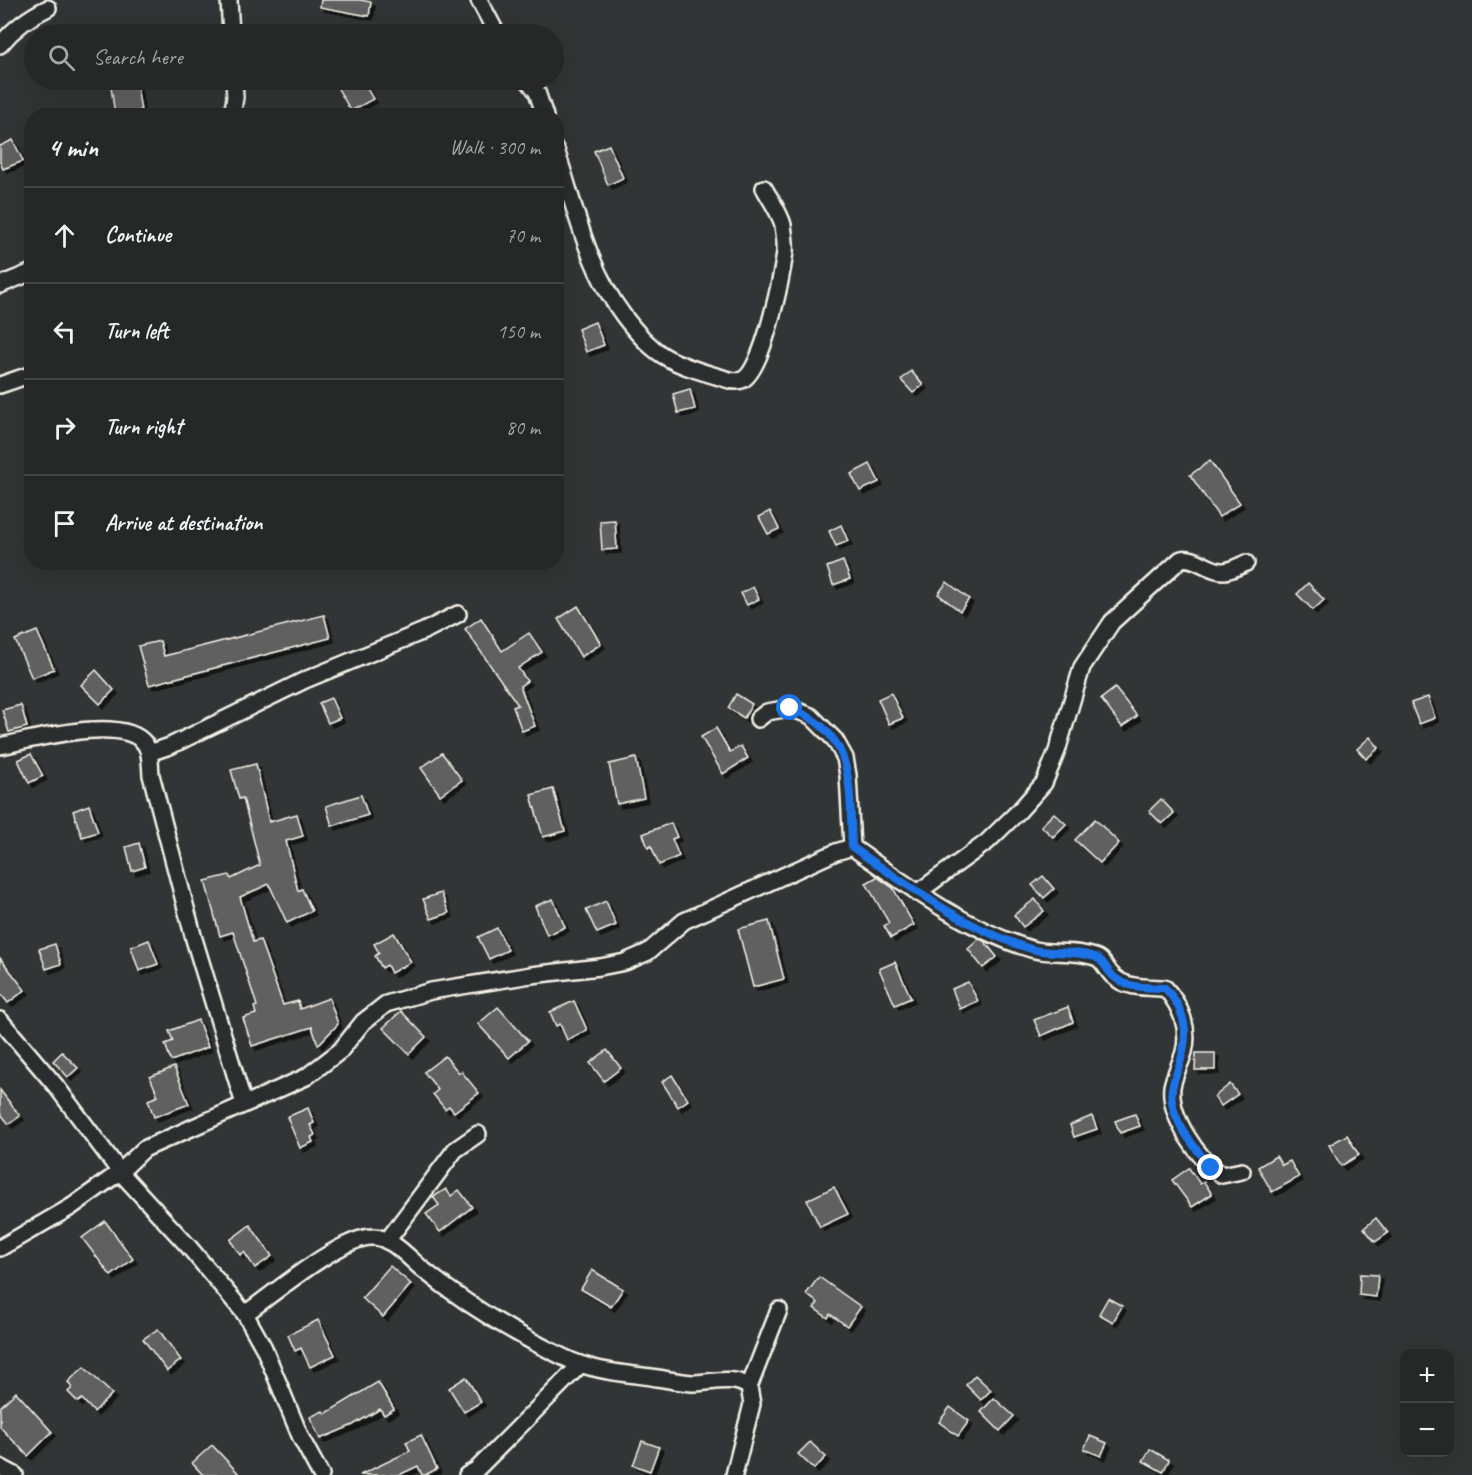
<!DOCTYPE html>
<meta charset="utf-8">
<style>
body{margin:0;font-family:Caveat,sans-serif;background:#323434;color:#f1f3f6}
.controls{position:absolute;right:18px;bottom:18px;display:grid;overflow:hidden;border-radius:12px;box-shadow:0 6px 24px #0002}
.controls button{width:54px;height:54px;display:grid;place-items:center;padding:0;border:0;border-bottom:2px solid #424445;background:#262828;color:#f1f3f6;font:30px sans-serif}
.stop{position:absolute;width:18px;height:18px;margin:-14px;border:4px solid #1a73e8;border-radius:50%;background:#fff}
.stop.end{background:#1a73e8;border-color:#fff;box-shadow:0 2px 6px #0008}
.list{margin:0;padding:0;list-style:none}
h2{display:flex;justify-content:space-between;align-items:center;height:78px;margin:0;padding:0 24px;font-size:26px}
h2 small{font-size:20px;font-weight:400;color:#a4a6a8}
.list li{display:grid;grid-template-columns:39px 1fr auto;gap:18px;align-items:center;box-sizing:border-box;height:96px;padding:0 24px;border-top:2px solid #424445}
.list b{display:block;font-size:22px;white-space:nowrap}
.list em{font-size:20px;font-style:normal;color:#a4a6a8}
.icon{flex:none;width:33px;height:33px;fill:none;stroke:currentColor;stroke-width:2;stroke-linecap:round;stroke-linejoin:round}
.map{position:relative;flex:none;width:1472px;height:1475px;overflow:hidden}
.search{position:absolute;background:#262828;box-shadow:0 6px 24px #0002;left:24px;top:24px;width:540px;height:66px;display:flex;align-items:center;gap:15px;box-sizing:border-box;padding:0 21px;border-radius:33px;color:#a4a6a8;font-size:22px}
.panel{position:absolute;background:#262828;box-shadow:0 6px 24px #0002;left:24px;top:108px;width:540px;height:462px;border-radius:24px}
.map>svg:first-child{display:block}
.building{fill:#5f605f;stroke:#f4f1e8;stroke-width:1.5;filter:url(#shadow)}
.lines{fill:none;stroke-linecap:round;stroke-linejoin:round}
.minor-casing{stroke:#f4f1e8;stroke-width:20}
.minor{stroke:#2a2d2e;stroke-width:15}
.route{stroke:#1a73e8;stroke-width:8}
</style>
<div class="map">
<svg width="1472" height="1475" viewBox="0 0 1472 1475">
<defs>
<filter id="shadow"><feDropShadow dx="4" dy="4" stdDeviation="0" flood-color="#0009"/></filter>
</defs>
<rect width="100%" height="100%" fill="#323535"/>
<filter id="ink" filterUnits="userSpaceOnUse"><feTurbulence type="fractalNoise" baseFrequency=".0167" numOctaves="2"/><feDisplacementMap in="SourceGraphic" scale="12" xChannelSelector="R" yChannelSelector="G"/><feConvolveMatrix kernelMatrix="1 2 1 2 8 2 1 2 1" color-interpolation-filters="sRGB"/></filter>
<g filter="url(#ink)">
<g class="building">
<path d="M321 0H360L371 2 369 16 320 7Z"/>
<path d="M110 80H136L141 111 115 115Z"/>
<path d="M333 80H362L373 99 351 111Z"/>
<path d="M13 140 23 161 3 169 0 162V146Z"/>
<path d="M609 145 623 178 608 185 594 151Z"/>
<path d="M595 322 604 345 586 352 578 329Z"/>
<path d="M911 371 923 385 913 393 901 380Z"/>
<path d="M690 389 695 409 678 413 673 394Z"/>
<path d="M1210 461 1240 503 1219 517 1190 475Z"/>
<path d="M870 464 879 482 860 491 851 474Z"/>
<path d="M770 511 779 529 768 534 759 517Z"/>
<path d="M615 520 617 549 602 550 600 521Z"/>
<path d="M841 525 848 541 836 546 829 531Z"/>
<path d="M843 561 850 579 833 585 827 567Z"/>
<path d="M947 582 969 599 960 611 938 594Z"/>
<path d="M1308 583 1324 600 1313 610 1297 594Z"/>
<path d="M753 587 759 599 747 605 741 593Z"/>
<path d="M578 606 601 644 581 657 558 619Z"/>
<path d="M324 615 330 638 149 685 138 646 160 641 164 656Z"/>
<path d="M481 618 502 651 529 633 542 652 518 668 527 681 520 686 535 726 522 731 513 707 518 705 465 629Z"/>
<path d="M37 631 54 669 32 678 15 640Z"/>
<path d="M96 670 114 690 100 704 81 685Z"/>
<path d="M1115 688 1137 716 1122 727 1101 699Z"/>
<path d="M891 693 903 718 889 724 878 699Z"/>
<path d="M736 694 752 704 744 718 728 708Z"/>
<path d="M1428 697 1435 718 1419 724 1411 703Z"/>
<path d="M331 698 340 718 328 723 319 703Z"/>
<path d="M21 705 27 727 9 732 2 710Z"/>
<path d="M716 728 730 752 741 746 748 758 723 774 701 737Z"/>
<path d="M1370 737 1379 748 1366 759 1357 749Z"/>
<path d="M442 753 462 780 440 795 421 768Z"/>
<path d="M31 754 43 776 29 783 18 760Z"/>
<path d="M636 758 644 798 617 804 609 764Z"/>
<path d="M256 764 269 822 297 814 303 836 286 841 298 891 302 889 312 911 287 923 269 884 240 897 253 942 260 940 283 1005 298 1001 300 1009 329 998 338 1024 318 1045 312 1027 252 1046 243 1018 256 1014 254 1007 257 1006 233 932 220 936 205 881 229 875 231 879 260 865 243 798 239 799 231 770Z"/>
<path d="M553 789 565 831 543 837 531 795Z"/>
<path d="M361 795 368 815 332 826 326 806Z"/>
<path d="M1161 799 1174 813 1162 824 1149 811Z"/>
<path d="M89 805 98 832 82 837 73 811Z"/>
<path d="M1054 813 1066 824 1053 837 1041 826Z"/>
<path d="M1095 819 1119 843 1100 863 1075 840Z"/>
<path d="M671 823 677 837 672 839 679 856 659 865 651 846 648 848 643 834Z"/>
<path d="M139 843 145 867 132 871 126 847Z"/>
<path d="M1043 876 1054 889 1044 898 1032 885Z"/>
<path d="M877 877 893 888 914 925 891 938 884 926 889 923 866 883Z"/>
<path d="M441 893 449 913 431 919 423 899Z"/>
<path d="M553 899 565 927 547 935 535 906Z"/>
<path d="M1035 899 1044 911 1023 927 1014 915Z"/>
<path d="M606 901 616 925 597 933 586 910Z"/>
<path d="M769 921 784 979 753 987 738 929Z"/>
<path d="M497 928 508 950 489 959 478 937Z"/>
<path d="M394 933 411 962 391 973 387 965 382 968 375 956 379 953 374 944Z"/>
<path d="M979 939 984 941 997 957 983 968 968 949Z"/>
<path d="M149 940 158 964 139 971 131 947Z"/>
<path d="M55 944 61 964 46 969 39 949Z"/>
<path d="M0 958 25 990 8 1003 0 993Z"/>
<path d="M895 962 911 998 895 1005 879 969Z"/>
<path d="M968 982 978 1001 960 1009 952 989Z"/>
<path d="M574 1001 587 1030 567 1040 560 1024 556 1026 550 1012Z"/>
<path d="M498 1007 528 1041 509 1058 478 1024Z"/>
<path d="M1068 1007 1073 1022 1041 1036 1034 1020Z"/>
<path d="M401 1011 426 1037 409 1054 383 1028Z"/>
<path d="M198 1020 208 1047 171 1061 165 1044 173 1041 169 1031Z"/>
<path d="M607 1050 621 1068 604 1081 590 1063Z"/>
<path d="M62 1052 78 1068 68 1077 53 1061Z"/>
<path d="M1196 1053H1215V1070H1195Z"/>
<path d="M445 1056 459 1073 461 1071 479 1093 454 1112 449 1106 445 1109 433 1094 438 1090 424 1072Z"/>
<path d="M174 1067 189 1104 154 1117 148 1100 158 1096 150 1077Z"/>
<path d="M672 1075 688 1100 678 1107 662 1082Z"/>
<path d="M1230 1084 1238 1094 1221 1106 1214 1097Z"/>
<path d="M0 1090 20 1116 9 1124 0 1113Z"/>
<path d="M308 1108 314 1123 310 1125 315 1135 311 1137 313 1142 300 1148 287 1117Z"/>
<path d="M1135 1114 1140 1126 1120 1133 1115 1121Z"/>
<path d="M1092 1116 1097 1129 1074 1137 1070 1125Z"/>
<path d="M1347 1135 1359 1155 1341 1166 1329 1145Z"/>
<path d="M1276 1156 1282 1165 1290 1161 1299 1177 1272 1192 1258 1167Z"/>
<path d="M1189 1168 1200 1184 1204 1182 1212 1194 1192 1207 1172 1180Z"/>
<path d="M834 1187 848 1214 820 1227 807 1200Z"/>
<path d="M446 1189 451 1196 459 1190 472 1207 440 1232 426 1214 439 1205 433 1197Z"/>
<path d="M1376 1218 1388 1233 1375 1242 1364 1228Z"/>
<path d="M105 1221 133 1259 111 1276 82 1238Z"/>
<path d="M250 1225 272 1256 255 1268 244 1252 240 1255 230 1240Z"/>
<path d="M390 1266 411 1284 383 1317 362 1298Z"/>
<path d="M592 1270 623 1289 611 1307 581 1289Z"/>
<path d="M1360 1274 1378 1275 1376 1297 1359 1295Z"/>
<path d="M819 1277 861 1307 847 1326 830 1314 828 1318 814 1308 818 1303 806 1294Z"/>
<path d="M1108 1298 1122 1306 1113 1322 1099 1314Z"/>
<path d="M318 1320 335 1355 310 1367 301 1348 295 1351 288 1335Z"/>
<path d="M158 1329 181 1360 167 1371 143 1339Z"/>
<path d="M84 1367 112 1394 94 1412 82 1399 78 1402 68 1392 72 1388 68 1382Z"/>
<path d="M975 1375 991 1390 981 1400 966 1385Z"/>
<path d="M466 1377 481 1402 464 1412 449 1388Z"/>
<path d="M378 1382 394 1409 384 1415 380 1409 353 1425 320 1439 310 1417 323 1411 325 1414Z"/>
<path d="M16 1392 52 1432 28 1456 0 1427V1407Z"/>
<path d="M994 1398 1014 1416 1000 1431 981 1412Z"/>
<path d="M950 1407 969 1421 958 1436 939 1422Z"/>
<path d="M421 1435 437 1469 425 1475H422L418 1466 399 1475H360L410 1451 406 1442Z"/>
<path d="M1090 1436 1107 1443 1101 1456 1084 1449Z"/>
<path d="M642 1441 659 1447 650 1471 633 1465Z"/>
<path d="M810 1442 826 1457 814 1469 798 1454Z"/>
<path d="M212 1445 240 1475H203L192 1463Z"/>
<path d="M1150 1449 1169 1460 1163 1472 1143 1461Z"/>
</g>
<g class="lines">
<g class="minor-casing">
<g id="minor">
<path d="M229 0 231 34"/>
<path d="M479 0 497 34"/>
<path d="M0 45C14 28 28 17 48 8"/>
<path d="M528 80 537 92 545 116"/>
<path d="M232 116 235 97 234 80"/>
<path d="M556 150C575 206 587 267 623 315 653 355 668 362 716 376 724 378 734 383 742 380 763 372 782 275 785 252 786 244 784 233 783 225 780 213 770 199 764 188"/>
<path d="M0 285 32 272"/>
<path d="M0 385 32 374"/>
<path d="M758 719 767 712 790 708 811 716 835 740 845 758 848 775 852 847"/>
<path d="M0 746C31 740 124 714 145 744 151 752 150 765 151 775L194 939 244 1104"/>
<path d="M149 753 170 746 305 680 424 631 458 614"/>
<path d="M917 893 987 842 1019 811 1044 783 1057 751 1082 667 1112 622 1181 559C1197 556 1207 571 1223 571 1230 571 1239 566 1246 563"/>
<path d="M0 1020 56 1086 120 1172 189 1247 245 1314 264 1348 301 1438 321 1475"/>
<path d="M387 1241 455 1150 478 1134"/>
<path d="M0 1248 71 1207 120 1172 144 1149 306 1077 340 1051 363 1022 386 1004 431 991 531 975 600 967 625 962 648 952 684 921 836 852 852 847C908 886 965 929 1031 949 1050 955 1073 949 1095 957 1103 959 1107 971 1113 976 1126 989 1148 987 1165 988 1181 1006 1190 1029 1184 1052 1181 1063 1174 1075 1172 1087 1169 1117 1198 1159 1222 1175L1242 1171"/>
<path d="M245 1314C273 1294 341 1237 372 1237 390 1236 408 1257 421 1268 464 1303 513 1333 563 1357 591 1371 621 1373 651 1377 665 1379 678 1382 692 1383 711 1383 733 1375 749 1387L752 1404 734 1475"/>
<path d="M749 1387 779 1310"/>
<path d="M0 1467 15 1475"/>
<path d="M467 1475 476 1470 515 1431 580 1365"/>
</g>
</g>
<use href="#minor" class="minor"/>
</g>
</g>
<g class="lines" filter="url(#ink)">
<path class="route" d="M790 708C857 733 849 787 852 847 908 886 966 929 1031 949 1050 955 1073 949 1095 957 1103 959 1107 971 1113 976 1126 989 1148 987 1165 988 1189 1014 1189 1038 1178 1069 1174 1079 1170 1090 1172 1101 1175 1126 1197 1149 1211 1168"/>
</g>
</svg>
<div class="controls">
<button>+</button>
<button>−</button>
</div>
<div class="stop" style="left:790px;top:708px"></div>
<div class="stop end" style="left:1211px;top:1168px"></div>
<div class="search"><svg class="icon" aria-label="search" viewBox="0 0 24 24"><circle cx="10" cy="10" r="6"/><path d="M15 15l6 6"/></svg>Search here</div>
<section class="panel">
<h2>4 min<small>Walk · 300 m</small></h2>
<ul class="list">
<li><svg class="icon" aria-label="ahead" viewBox="0 0 24 24"><path d="M12 20V5M6 11l6-6 6 6"/></svg><div><b>Continue</b></div><em>70 m</em></li>
<li><svg class="icon" aria-label="left" viewBox="0 0 24 24"><path d="M17 20v-9H6M10 6l-5 5 5 5"/></svg><div><b>Turn left</b></div><em>150 m</em></li>
<li><svg class="icon" aria-label="right" viewBox="0 0 24 24"><path d="M7 20v-9h11M14 6l5 5-5 5"/></svg><div><b>Turn right</b></div><em>80 m</em></li>
<li><svg class="icon" aria-label="arrive" viewBox="0 0 24 24"><path d="M6 21V4h12l-3 4 3 4H6"/></svg><div><b>Arrive at destination</b></div></li>
</ul>
</section>
</div>
